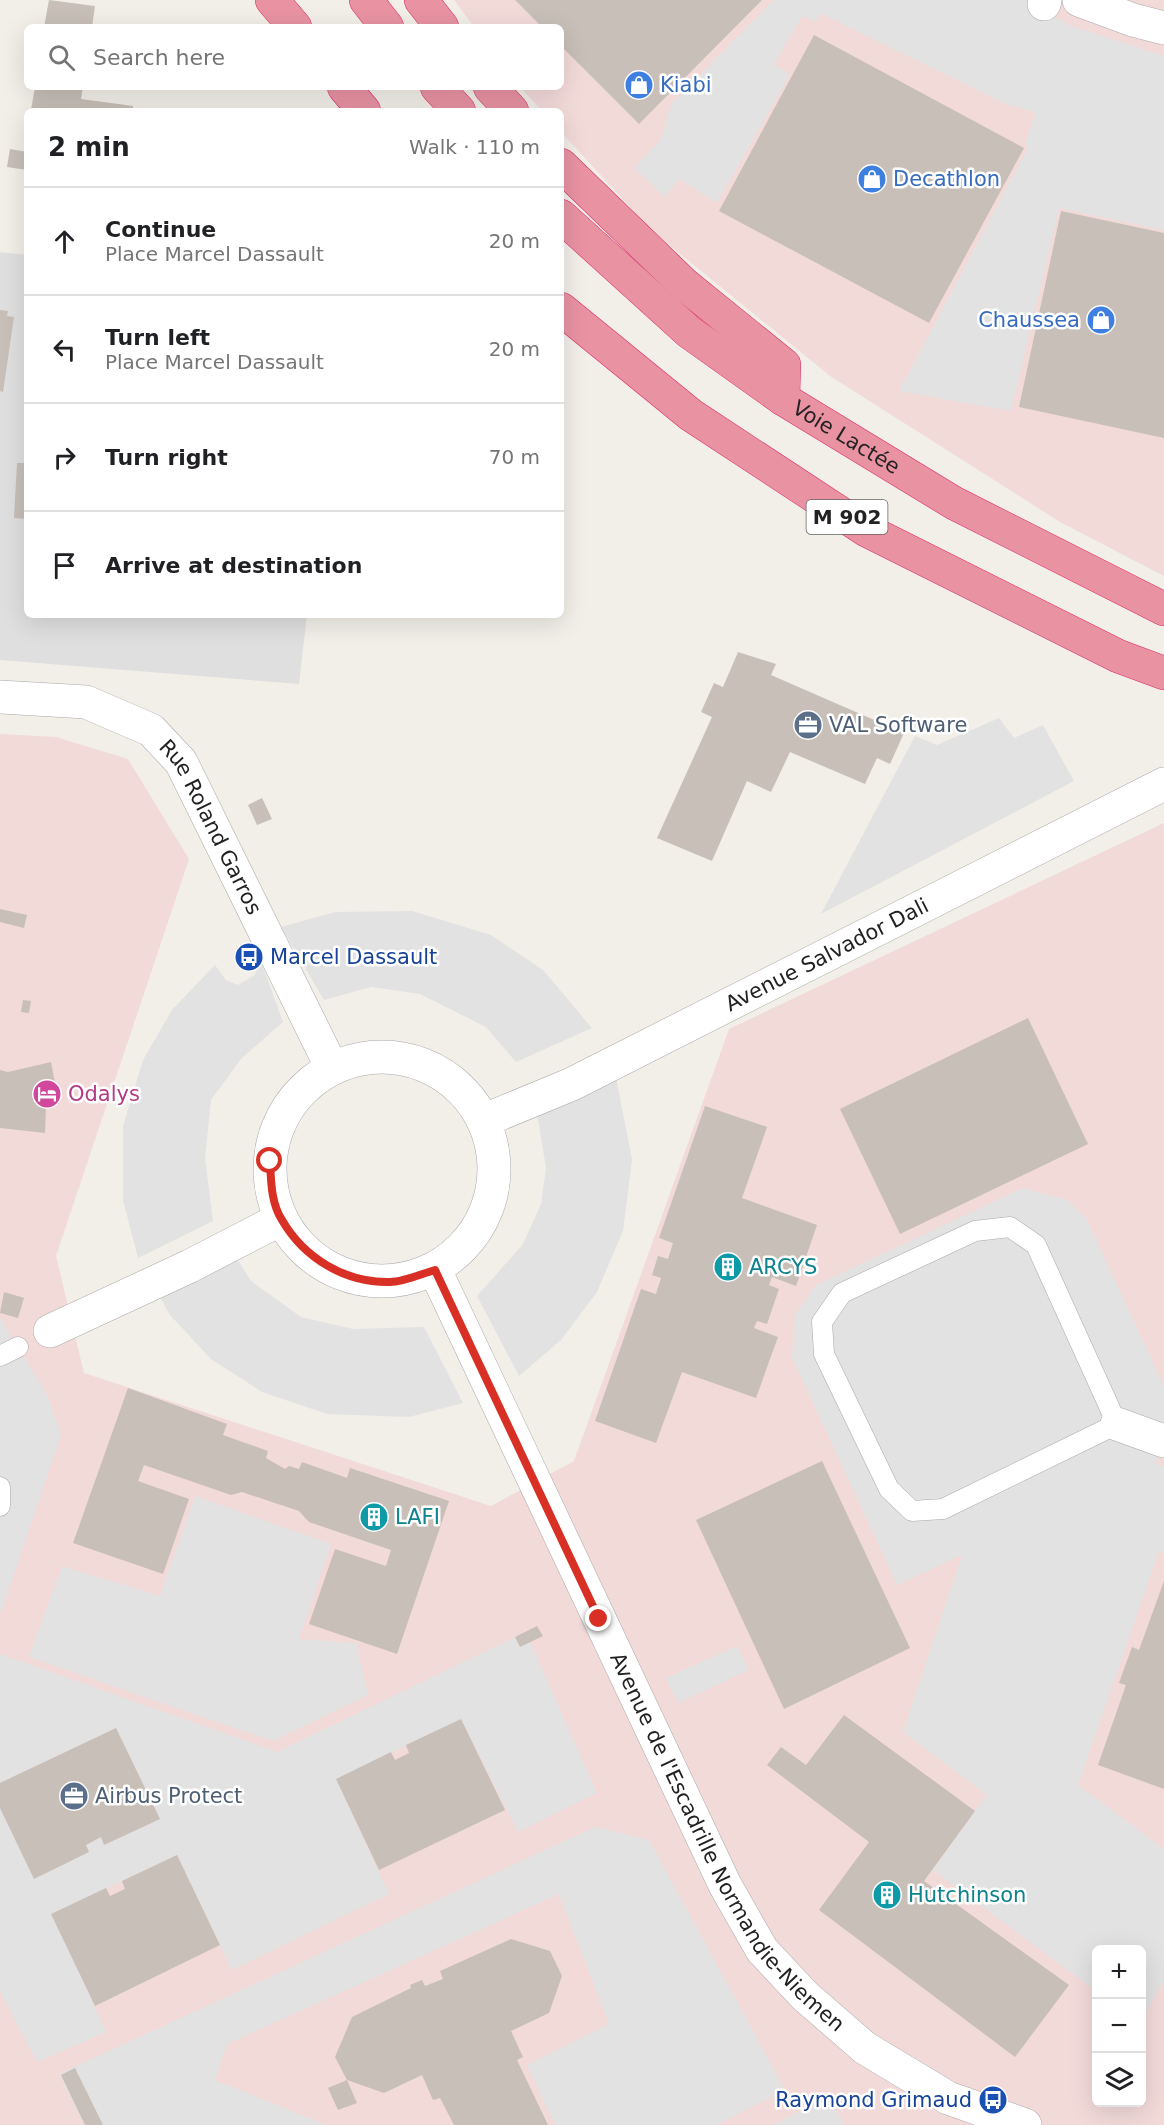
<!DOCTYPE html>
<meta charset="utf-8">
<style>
body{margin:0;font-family:"DejaVu Sans",sans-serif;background:#f2f2f2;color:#202124}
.controls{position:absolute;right:18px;bottom:18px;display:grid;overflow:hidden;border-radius:9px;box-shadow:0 6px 24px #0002}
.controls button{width:54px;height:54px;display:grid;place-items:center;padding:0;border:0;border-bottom:2px solid #e0e0e0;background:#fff;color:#202124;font:30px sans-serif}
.stop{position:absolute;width:18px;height:18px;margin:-14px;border:4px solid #d93025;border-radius:50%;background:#fff}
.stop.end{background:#d93025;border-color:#fff;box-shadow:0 2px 6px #0008}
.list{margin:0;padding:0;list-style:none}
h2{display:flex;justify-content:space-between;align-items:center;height:78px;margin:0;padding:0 24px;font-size:26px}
h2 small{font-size:20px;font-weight:400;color:#757577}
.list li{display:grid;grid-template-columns:39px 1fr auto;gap:18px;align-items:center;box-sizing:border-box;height:108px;padding:0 24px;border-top:2px solid #e0e0e0}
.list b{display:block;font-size:22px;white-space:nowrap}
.list p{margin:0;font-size:20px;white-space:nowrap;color:#757577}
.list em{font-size:20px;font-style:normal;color:#757577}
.icon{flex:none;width:33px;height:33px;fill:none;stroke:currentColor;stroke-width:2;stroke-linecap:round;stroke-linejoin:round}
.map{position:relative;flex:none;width:1164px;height:2125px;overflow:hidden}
.search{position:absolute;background:#fff;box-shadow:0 6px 24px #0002;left:24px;top:24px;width:540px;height:66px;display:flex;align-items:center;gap:15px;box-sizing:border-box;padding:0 21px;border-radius:9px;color:#757577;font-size:22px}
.panel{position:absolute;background:#fff;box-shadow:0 6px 24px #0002;left:24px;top:108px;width:540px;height:510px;border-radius:9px}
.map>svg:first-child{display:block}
.residential{fill:#e0dfdf}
.commercial{fill:#f2dad9;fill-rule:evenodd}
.parking{fill:#e2e2e2}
.building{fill:#c7bfb8}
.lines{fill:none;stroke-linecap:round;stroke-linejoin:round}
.lane-casing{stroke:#a9a9a9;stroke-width:21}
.street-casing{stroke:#a9a9a9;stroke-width:34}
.highway-casing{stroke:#dc2a67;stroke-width:34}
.lane{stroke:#fff;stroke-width:20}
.street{stroke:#fff;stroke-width:33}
.highway{stroke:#e892a2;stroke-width:33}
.route{stroke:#d93025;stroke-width:8}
.labels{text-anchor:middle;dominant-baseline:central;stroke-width:5;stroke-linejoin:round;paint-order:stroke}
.shield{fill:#fff;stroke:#646464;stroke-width:1.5}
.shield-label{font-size:20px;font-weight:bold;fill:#222}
.shop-label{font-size:21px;fill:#366cbe;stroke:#fff;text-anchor:start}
.street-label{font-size:21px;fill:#222;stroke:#fff}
.service-label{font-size:21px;fill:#4e5e75;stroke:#fff;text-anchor:start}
.transit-label{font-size:21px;fill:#164399;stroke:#fff;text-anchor:start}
.hotel-label{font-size:21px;fill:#b23c85;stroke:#fff;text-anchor:start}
.culture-label{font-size:21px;fill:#0d838f;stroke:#fff;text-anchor:start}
</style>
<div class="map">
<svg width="1164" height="2125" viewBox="0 0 1164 2125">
<rect width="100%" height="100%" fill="#f2efe9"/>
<path class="residential" d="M0 252 27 255V615H307L299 684 0 660Z"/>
<g class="commercial">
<path d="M454 0H1164V576L1060 522 830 376 652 231 561 132V111H542L520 87H561V27H474Z"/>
<path d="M0 734 56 737 128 759 189 859 56 1256 84 1373 491 1506 574 1461 729 1029 1164 823V2125H0ZM1096 1950H1142V2102H1096Z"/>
</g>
<g class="parking">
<path d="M774 0H1025L1071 26 1164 56V230L1059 208 1011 411 899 391 1028 148 1025 144 1035 113 1015 106 1012 107 820 13 816 22 802 16 774 65 790 74 717 203 679 179 665 197 634 168 661 139 671 104Z"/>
<path d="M999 718 1014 738 1043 725 1074 781 821 914 915 736 937 745Z"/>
<path d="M412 911 491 935 543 970 592 1028 516 1062 486 1027 420 994 371 987 324 1000 281 927 335 912Z"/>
<path d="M260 959 283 1022 241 1059 211 1100 205 1158 213 1221 138 1258 123 1200V1126L143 1060 172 1010 215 965 226 980 238 985 255 975Z"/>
<path d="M616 1077 632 1160 623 1231 597 1292 561 1340 519 1376 477 1296 523 1244 541 1204 546 1168 537 1113Z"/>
<path d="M1023 1188 1067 1200 1086 1218 1164 1386V1429L1156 1464 1164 1467V1552L1159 1551 1078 1785 1164 1849V1981L1142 2018V1950H1096V1991L933 1870 987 1795 903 1732 962 1555 897 1585 792 1358 795 1315 816 1285Z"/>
<path d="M234 1254 251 1281 301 1317 353 1329 424 1327 463 1403 409 1417 327 1414 262 1392 211 1359 170 1315 156 1290Z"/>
<path d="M0 1318 48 1397 61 1435 0 1615Z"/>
<path d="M195 1496 331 1544 299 1639 356 1643 368 1695 273 1741 29 1657 62 1566 160 1596Z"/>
<path d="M515 1637 520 1647 530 1642 597 1793 518 1832 461 1719 336 1779 389 1894 232 1970 177 1855 52 1914 106 2032 37 2062 0 1992V1808L34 1878 89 1852 86 1845 101 1837 105 1845 160 1819 116 1728 0 1783V1654L277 1752Z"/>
<path d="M737 1646 749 1670 678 1703 666 1678Z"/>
<path d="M595 1827 649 1840 785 2090 716 2125H555L527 2065 609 2024 559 1894 227 2044 215 2080 326 2125H84L59 2074Z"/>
<path d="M828 2097 844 2125H773Z"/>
</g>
<g class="building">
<path d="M49 0 95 6 92 27H44Z"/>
<path d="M515 0H762L639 124 561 46V27H542Z"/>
<path d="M814 35 1024 148 929 323 719 211Z"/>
<path d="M35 87H83L81 99 133 106V111L31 110Z"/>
<path d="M10 149 27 152V170L7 167Z"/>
<path d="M1061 211 1164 233V438L1019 407Z"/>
<path d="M0 310 8 311 7 316 14 317 3 392 0 391Z"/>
<path d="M17 463H27V519L14 518Z"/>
<path d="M738 652 776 664 771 675 904 733 890 764 877 758 865 784 790 752 771 792 747 781 712 861 657 838 712 717 701 712 714 683 723 687Z"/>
<path d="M262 798 272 819 257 825 248 805Z"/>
<path d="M0 909 27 915 24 928 0 922Z"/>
<path d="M23 1000 31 1001 29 1013 21 1012Z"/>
<path d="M1028 1018 1088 1144 900 1234 840 1109Z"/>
<path d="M51 1062 59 1104 46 1106 45 1133 0 1128V1070L8 1072Z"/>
<path d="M705 1106 767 1127 742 1198 817 1225 796 1286 772 1277 769 1285 779 1289 767 1324 757 1321 754 1328 778 1337 756 1398 682 1372 656 1443 595 1421 641 1289 656 1294 661 1278 652 1275 658 1256 668 1259 673 1243 659 1238Z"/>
<path d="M4 1292 24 1298 18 1318 0 1313Z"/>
<path d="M128 1388 227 1424 223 1435 268 1451 266 1458 285 1469 289 1466 299 1469 302 1462 347 1478 350 1468 449 1501 397 1654 309 1624 335 1549 386 1566 391 1550 309 1522 299 1511 242 1492 231 1495 144 1465 138 1481 189 1499 163 1574 73 1543Z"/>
<path d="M822 1461 910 1648 784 1709 696 1520Z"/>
<path d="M1164 1581V1789L1098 1765 1126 1685 1119 1683 1132 1647 1139 1650Z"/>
<path d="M537 1626 543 1636 520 1647 515 1637Z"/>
<path d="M844 1715 975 1811 924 1881 1069 1985 1015 2057 819 1910 869 1842 767 1765 781 1747 806 1765Z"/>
<path d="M461 1719 505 1810 379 1870 336 1779 391 1752 395 1760 409 1753 406 1745Z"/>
<path d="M116 1728 160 1819 104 1845 101 1837 86 1845 89 1852 34 1879 0 1808V1783Z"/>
<path d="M177 1855 220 1945 95 2006 51 1914 106 1888 110 1896 125 1889 122 1881Z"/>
<path d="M511 1939 550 1951 562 1976 549 2013 511 2031 523 2057 517 2060 548 2125H454L440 2098 433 2100 422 2075 384 2093 347 2080 335 2057 352 2017 411 1988 410 1985 422 1980 425 1986 443 1979 440 1971Z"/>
<path d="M75 2068 103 2125H85L61 2075Z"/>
<path d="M347 2080 357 2103 338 2110 328 2088Z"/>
</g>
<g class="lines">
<g class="lane-casing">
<g id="lane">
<path d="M1010 1227 1036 1245 1117 1424 943 1509 912 1511 889 1489 824 1354 822 1322 842 1293 975 1231Z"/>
<path d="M0 1356 18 1347"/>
<path d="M0 1487V1506"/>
</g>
</g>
<g class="street-casing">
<g id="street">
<path d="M1079 0 1133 20 1164 28"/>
<path d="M1044 4 1045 0"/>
<path id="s1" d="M0 697 86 702 151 730 181 762 332 1068"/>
<circle cx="382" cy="1169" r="112"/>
<path id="s2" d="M485 1120 572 1084 1164 784"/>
<path id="s3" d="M435 1270 725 1885 762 1950 805 1996 865 2048 948 2098 1025 2125"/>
<path d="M50 1331 190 1266 281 1219"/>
<path d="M1117 1424 1164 1441"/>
</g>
</g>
<g class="highway-casing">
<g id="highway">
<path d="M272 0 295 27"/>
<path d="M366 0 387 27"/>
<path d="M421 0 442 27"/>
<path d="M344 87 364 111"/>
<path d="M437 87 459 111"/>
<path d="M490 87 512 111"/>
<path d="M561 165 684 284 784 365 783 399"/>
<path id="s4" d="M561 216 689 332 783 399 954 503 1164 609"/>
<path d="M561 309 691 415 866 530 1118 656 1164 673"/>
</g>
</g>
<use href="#lane" class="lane"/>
<use href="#street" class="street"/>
<use href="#highway" class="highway"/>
</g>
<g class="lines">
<path class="route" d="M270 1161C271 1181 271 1203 282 1220 304 1258 345 1283 390 1282 404 1282 421 1274 435 1270L599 1619"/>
</g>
<defs>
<g id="shop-disc" transform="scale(1.5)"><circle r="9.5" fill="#3f7fe0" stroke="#fff"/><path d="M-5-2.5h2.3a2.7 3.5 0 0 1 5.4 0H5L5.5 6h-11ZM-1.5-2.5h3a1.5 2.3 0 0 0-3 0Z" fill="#fff"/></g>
<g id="office-disc" transform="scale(1.5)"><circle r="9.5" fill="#5c6f8a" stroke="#fff"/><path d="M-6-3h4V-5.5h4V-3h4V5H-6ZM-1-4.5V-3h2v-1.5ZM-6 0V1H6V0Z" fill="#fff"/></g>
<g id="bus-disc" transform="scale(1.5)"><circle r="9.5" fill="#1a4fb4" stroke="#fff"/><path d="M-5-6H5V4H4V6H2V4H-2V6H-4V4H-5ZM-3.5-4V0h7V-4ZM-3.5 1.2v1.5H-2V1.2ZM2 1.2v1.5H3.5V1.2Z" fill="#fff"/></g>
<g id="hotel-disc" transform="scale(1.5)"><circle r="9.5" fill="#d1479c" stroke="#fff"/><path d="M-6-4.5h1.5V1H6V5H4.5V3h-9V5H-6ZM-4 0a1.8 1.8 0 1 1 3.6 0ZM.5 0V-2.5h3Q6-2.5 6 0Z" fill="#fff"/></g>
<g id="building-disc" transform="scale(1.5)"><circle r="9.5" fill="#0f9aa8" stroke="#fff"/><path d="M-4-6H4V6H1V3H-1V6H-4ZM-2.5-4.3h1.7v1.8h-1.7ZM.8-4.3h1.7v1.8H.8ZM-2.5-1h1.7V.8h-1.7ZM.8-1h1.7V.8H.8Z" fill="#fff"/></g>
</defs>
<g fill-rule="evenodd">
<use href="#shop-disc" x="639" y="85"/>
<use href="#shop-disc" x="872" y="179"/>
<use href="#shop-disc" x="1101" y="320"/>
<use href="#office-disc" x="808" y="725"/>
<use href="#bus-disc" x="249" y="957"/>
<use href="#hotel-disc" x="47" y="1094"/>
<use href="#building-disc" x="728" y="1267"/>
<use href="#building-disc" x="374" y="1517"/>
<use href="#office-disc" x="74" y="1796"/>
<use href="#building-disc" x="887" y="1895"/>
<use href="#bus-disc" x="993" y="2100"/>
</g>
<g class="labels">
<rect class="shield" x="806.5" y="500" width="81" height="34" rx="4.5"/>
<g class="shield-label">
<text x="847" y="517">M 902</text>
</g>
<g class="shop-label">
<text x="660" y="85">Kiabi</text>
<text x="893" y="179">Decathlon</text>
<text x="1080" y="320" text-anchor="end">Chaussea</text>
</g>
<g class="street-label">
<text stroke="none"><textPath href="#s4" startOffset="362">Voie Lactée</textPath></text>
<text stroke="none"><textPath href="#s1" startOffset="272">Rue Roland Garros</textPath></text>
<text stroke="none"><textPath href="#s2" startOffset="380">Avenue Salvador Dali</textPath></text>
<text stroke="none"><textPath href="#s3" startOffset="645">Avenue de l'Escadrille Normandie-Niemen</textPath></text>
</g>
<g class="service-label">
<text x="829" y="725">VAL Software</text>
<text x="95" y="1796">Airbus Protect</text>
</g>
<g class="transit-label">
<text x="270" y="957">Marcel Dassault</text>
<text x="972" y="2100" text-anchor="end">Raymond Grimaud</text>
</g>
<g class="hotel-label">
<text x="68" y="1094">Odalys</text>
</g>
<g class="culture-label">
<text x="749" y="1267">ARCYS</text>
<text x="395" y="1517">LAFI</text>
<text x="908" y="1895">Hutchinson</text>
</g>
</g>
</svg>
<div class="controls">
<button>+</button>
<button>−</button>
<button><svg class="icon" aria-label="layers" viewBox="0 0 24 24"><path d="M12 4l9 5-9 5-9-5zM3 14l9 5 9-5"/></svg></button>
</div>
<div class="stop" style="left:270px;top:1161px"></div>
<div class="stop end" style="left:599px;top:1619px"></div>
<div class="search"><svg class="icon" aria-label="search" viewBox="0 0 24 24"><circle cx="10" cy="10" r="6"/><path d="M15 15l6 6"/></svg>Search here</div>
<section class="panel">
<h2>2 min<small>Walk · 110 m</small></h2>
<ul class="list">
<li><svg class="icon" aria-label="ahead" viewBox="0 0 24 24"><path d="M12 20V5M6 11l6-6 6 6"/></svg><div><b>Continue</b><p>Place Marcel Dassault</p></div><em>20 m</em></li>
<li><svg class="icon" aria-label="left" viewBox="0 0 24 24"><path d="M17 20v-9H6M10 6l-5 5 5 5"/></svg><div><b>Turn left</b><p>Place Marcel Dassault</p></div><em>20 m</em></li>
<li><svg class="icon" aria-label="right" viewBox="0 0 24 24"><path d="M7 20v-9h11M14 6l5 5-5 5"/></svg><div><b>Turn right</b></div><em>70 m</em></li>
<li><svg class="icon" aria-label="arrive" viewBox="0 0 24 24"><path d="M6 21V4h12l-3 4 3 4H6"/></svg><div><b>Arrive at destination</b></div></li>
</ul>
</section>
</div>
